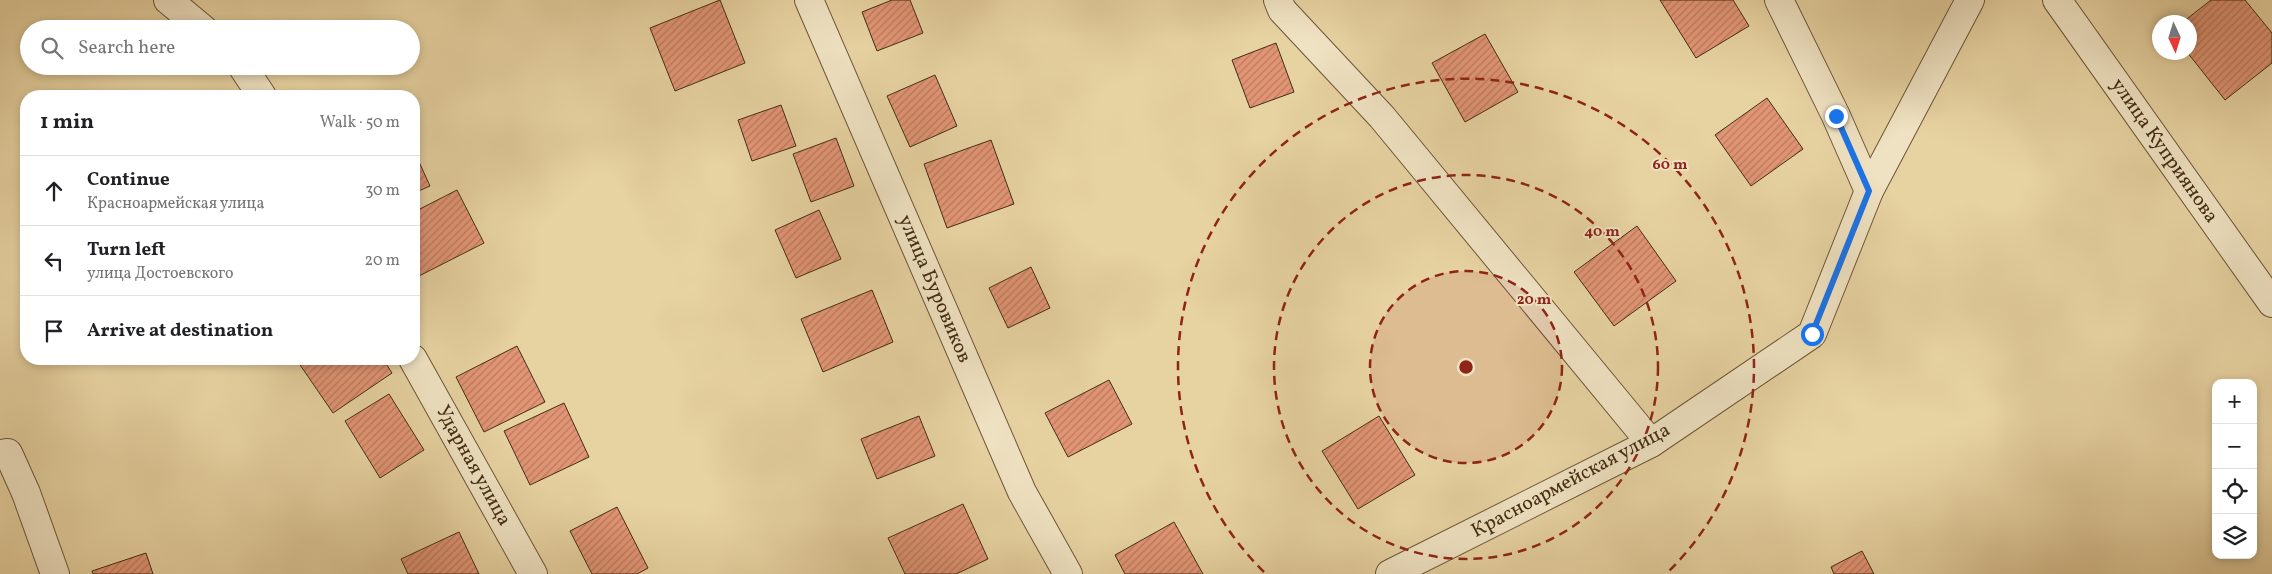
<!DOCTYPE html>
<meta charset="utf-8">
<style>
body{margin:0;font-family:Vollkorn,serif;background:#f2f2f2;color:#202124}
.controls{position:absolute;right:15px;bottom:15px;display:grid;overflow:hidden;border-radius:10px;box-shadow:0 2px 8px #0003}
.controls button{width:45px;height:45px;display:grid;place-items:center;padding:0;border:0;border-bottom:1px solid #e0e0e0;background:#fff;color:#202124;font:25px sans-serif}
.compass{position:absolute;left:2152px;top:15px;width:45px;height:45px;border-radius:50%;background:#fff;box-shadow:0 2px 8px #0003;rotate:176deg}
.stop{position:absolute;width:15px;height:15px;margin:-11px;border:4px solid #1a73e8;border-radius:50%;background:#fff}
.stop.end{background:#1a73e8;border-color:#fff;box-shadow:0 1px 5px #0008}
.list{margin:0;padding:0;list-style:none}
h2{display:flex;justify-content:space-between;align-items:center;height:65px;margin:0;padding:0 20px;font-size:21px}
h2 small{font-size:16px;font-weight:400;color:#757577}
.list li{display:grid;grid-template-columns:32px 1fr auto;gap:15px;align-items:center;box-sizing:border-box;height:70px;padding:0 20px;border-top:1px solid #e0e0e0}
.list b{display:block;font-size:19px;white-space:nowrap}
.list p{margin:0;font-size:16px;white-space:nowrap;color:#757577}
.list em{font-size:16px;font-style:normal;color:#757577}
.icon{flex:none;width:28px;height:28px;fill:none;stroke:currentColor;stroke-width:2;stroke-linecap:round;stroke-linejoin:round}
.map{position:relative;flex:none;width:2272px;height:574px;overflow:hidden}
.search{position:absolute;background:#fff;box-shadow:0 2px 8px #0003;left:20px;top:20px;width:400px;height:55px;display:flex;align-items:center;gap:12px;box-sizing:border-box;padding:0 18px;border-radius:28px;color:#757577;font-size:19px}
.panel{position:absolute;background:#fff;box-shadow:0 2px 8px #0003;left:20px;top:90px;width:400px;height:275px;border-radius:20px}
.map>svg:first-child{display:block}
.building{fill:url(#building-hatch);stroke:#432d13}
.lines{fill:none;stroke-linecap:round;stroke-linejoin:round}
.minor-casing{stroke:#6c5636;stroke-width:30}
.minor{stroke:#efe2c2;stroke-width:28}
.route{stroke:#1a73e8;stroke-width:6}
.ring{fill:none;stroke:#8f2418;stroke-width:2.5;stroke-dasharray:9 6}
.labels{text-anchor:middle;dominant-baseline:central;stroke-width:4;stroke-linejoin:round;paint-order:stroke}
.street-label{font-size:20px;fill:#432d13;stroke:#efe2c2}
.centre{fill:#8f2418;stroke:#efe2c2;stroke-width:2.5}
.ring-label{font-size:15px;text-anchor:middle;font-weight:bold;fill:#8f2418;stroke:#efe2c2;stroke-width:4;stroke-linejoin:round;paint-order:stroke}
</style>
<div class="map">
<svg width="2272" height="574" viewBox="0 0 2272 574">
<defs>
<pattern id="building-hatch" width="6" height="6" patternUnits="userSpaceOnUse" patternTransform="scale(1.25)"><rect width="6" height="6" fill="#e29575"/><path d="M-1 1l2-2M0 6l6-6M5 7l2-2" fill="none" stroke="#b97a5f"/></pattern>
</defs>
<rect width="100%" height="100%" fill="#e7d2a1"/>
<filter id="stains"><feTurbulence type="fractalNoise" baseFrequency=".004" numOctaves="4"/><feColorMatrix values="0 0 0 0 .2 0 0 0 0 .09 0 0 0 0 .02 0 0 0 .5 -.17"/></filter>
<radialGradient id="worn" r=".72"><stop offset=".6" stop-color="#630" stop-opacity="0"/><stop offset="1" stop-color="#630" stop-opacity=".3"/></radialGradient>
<g class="building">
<path d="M720 0 745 63 675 91 650 28Z"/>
<path d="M892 0H910L923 33 877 51 862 12Z"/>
<path d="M1660 0H1733L1749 26 1696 58Z"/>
<path d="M2211 0H2245L2272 33V63L2225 100 2187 52H2190V22H2183Z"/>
<path d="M1485 34 1518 92 1465 122 1432 63Z"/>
<path d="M1276 43 1294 92 1250 108 1232 60Z"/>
<path d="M935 75 957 126 910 147 887 96Z"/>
<path d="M1767 98 1803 149 1751 186 1715 135Z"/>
<path d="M781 105 796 146 752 161 738 120Z"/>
<path d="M836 138 854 186 811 202 793 154Z"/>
<path d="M991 140 1014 204 947 228 924 164Z"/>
<path d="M414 151 430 186 414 193Z"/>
<path d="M457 190 484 243 417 277 414 271V212Z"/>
<path d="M819 210 841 259 796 278 775 230Z"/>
<path d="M1637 226 1676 281 1614 326 1574 272Z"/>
<path d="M1031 267 1050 308 1008 328 989 288Z"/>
<path d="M872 290 893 342 823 372 801 319Z"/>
<path d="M517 346 545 402 484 432 456 377Z"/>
<path d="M296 359H383L392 373 333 413Z"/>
<path d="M1109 380 1132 424 1068 457 1045 413Z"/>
<path d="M389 394 424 450 380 478 345 421Z"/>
<path d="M564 403 589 457 530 485 504 431Z"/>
<path d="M919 416 935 456 877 479 861 439Z"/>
<path d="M1379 416 1415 475 1358 509 1322 451Z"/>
<path d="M963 504 988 559 956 574H905L888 538Z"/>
<path d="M617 507 648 568 637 574H592L570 531Z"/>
<path d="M1174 522 1203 574H1125L1115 555Z"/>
<path d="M459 532 479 574H408L401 559Z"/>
<path d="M1862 551 1874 574H1834L1831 567Z"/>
<path d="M146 553 153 574H93L92 571Z"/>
</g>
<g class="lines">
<g class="minor-casing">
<g id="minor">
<path d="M168 0 203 29"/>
<path d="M809 0 1022 492 1068 574"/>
<path d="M1278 0 1282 10 1382 117 1651 443"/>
<path d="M1779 0 1836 116 1869 191"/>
<path d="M2057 0 2272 303"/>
<path d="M242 66 262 96"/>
<path d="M413 359 533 574"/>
<path d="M0 454 8 453 26 493 55 574"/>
<path d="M1390 574 1651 443 1812 334 1869 191 1970 0"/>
</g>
</g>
<use href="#minor" class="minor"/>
</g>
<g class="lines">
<path class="route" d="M1812 334 1869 191 1836 116"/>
</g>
<circle cx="1466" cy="367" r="96" fill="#8f2418" fill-opacity=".12"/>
<g class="ring">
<circle cx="1466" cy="367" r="96"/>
<circle cx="1466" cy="367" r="192"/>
<path d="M1264 572A288 288 0 1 1 1668 572"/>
</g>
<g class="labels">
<g class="street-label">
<text transform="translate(2164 151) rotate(55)">улица Куприянова</text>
<text transform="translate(934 289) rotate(67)">улица Буровиков</text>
<text transform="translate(473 466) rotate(61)">Ударная улица</text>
<text transform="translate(1571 481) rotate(-28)">Красноармейская улица</text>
</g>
</g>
<circle cx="1466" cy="367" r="8" class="centre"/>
<g class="ring-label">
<text x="1670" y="169">60 m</text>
<text x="1602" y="236">40 m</text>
<text x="1534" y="304">20 m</text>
</g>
<rect width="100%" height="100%" filter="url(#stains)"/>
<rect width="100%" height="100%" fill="url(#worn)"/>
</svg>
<div class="controls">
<button>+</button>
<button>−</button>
<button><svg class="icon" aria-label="locate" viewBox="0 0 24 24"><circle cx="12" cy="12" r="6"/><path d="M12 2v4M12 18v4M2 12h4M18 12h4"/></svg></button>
<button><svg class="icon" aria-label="layers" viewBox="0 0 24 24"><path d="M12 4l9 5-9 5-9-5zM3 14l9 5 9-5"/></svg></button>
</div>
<svg class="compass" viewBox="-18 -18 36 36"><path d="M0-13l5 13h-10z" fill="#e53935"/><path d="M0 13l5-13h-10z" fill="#757577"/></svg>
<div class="stop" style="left:1812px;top:334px"></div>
<div class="stop end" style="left:1836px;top:116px"></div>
<div class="search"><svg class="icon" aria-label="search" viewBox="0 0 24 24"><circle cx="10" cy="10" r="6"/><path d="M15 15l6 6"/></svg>Search here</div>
<section class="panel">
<h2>1 min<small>Walk · 50 m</small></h2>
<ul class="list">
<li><svg class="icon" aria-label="ahead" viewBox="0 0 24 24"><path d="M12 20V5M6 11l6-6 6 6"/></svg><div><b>Continue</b><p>Красноармейская улица</p></div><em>30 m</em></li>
<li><svg class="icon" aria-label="left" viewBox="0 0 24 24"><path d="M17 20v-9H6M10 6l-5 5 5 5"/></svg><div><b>Turn left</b><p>улица Достоевского</p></div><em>20 m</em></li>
<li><svg class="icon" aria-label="arrive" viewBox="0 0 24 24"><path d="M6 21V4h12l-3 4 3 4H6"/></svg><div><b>Arrive at destination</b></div></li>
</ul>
</section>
</div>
